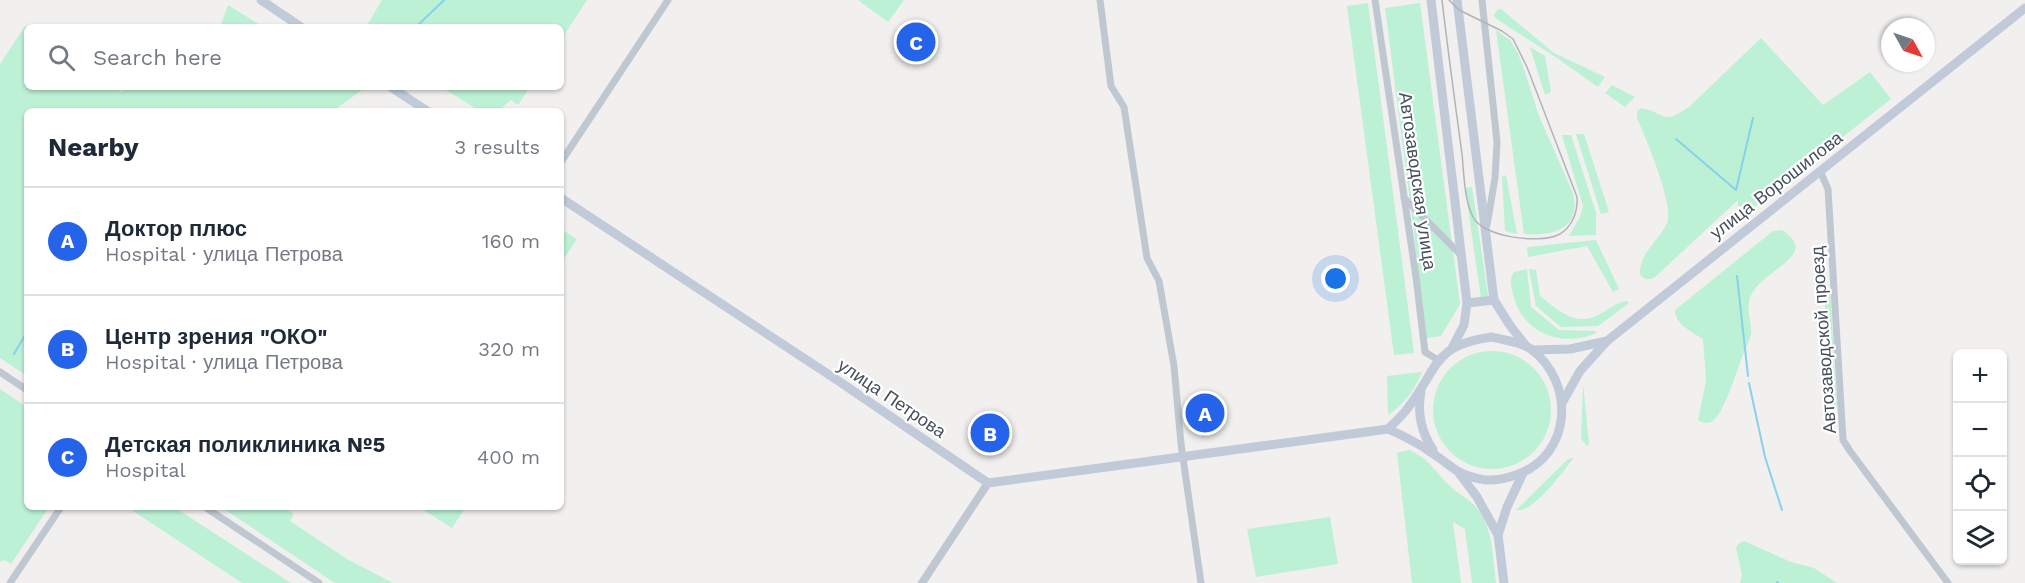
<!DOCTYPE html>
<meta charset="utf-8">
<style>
body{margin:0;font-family:"Work Sans",sans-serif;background:#f2f2f3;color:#1f2937}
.controls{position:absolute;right:18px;bottom:18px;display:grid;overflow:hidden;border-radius:9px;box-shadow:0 2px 4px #0004}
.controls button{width:54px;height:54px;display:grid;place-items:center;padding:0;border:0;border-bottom:2px solid #e0e1e3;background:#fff;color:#1f2937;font:30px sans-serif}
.compass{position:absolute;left:1881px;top:18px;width:54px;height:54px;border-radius:50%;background:#fff;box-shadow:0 2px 4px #0004;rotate:130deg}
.you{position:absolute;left:1336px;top:279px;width:21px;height:21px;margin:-15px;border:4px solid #fff;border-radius:50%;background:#1a73e8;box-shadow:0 0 0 9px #1a73e833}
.badge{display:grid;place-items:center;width:39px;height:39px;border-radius:50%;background:#2563eb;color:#fff;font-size:20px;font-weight:700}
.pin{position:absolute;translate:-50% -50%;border:3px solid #fff;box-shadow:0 2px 6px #0006}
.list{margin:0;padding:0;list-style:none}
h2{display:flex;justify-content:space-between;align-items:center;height:78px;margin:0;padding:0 24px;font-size:26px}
h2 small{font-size:20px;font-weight:400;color:#747a83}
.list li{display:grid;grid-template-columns:39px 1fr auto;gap:18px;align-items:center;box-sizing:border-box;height:108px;padding:0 24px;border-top:2px solid #e0e1e3}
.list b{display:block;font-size:22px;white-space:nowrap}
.list p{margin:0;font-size:20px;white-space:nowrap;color:#747a83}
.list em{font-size:20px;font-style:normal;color:#747a83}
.icon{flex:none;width:33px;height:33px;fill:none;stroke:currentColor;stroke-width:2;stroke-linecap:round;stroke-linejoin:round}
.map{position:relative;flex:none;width:2025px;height:583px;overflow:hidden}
.search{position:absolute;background:#fff;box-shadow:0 2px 4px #0004;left:24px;top:24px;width:540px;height:66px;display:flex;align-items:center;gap:15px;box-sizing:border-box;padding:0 21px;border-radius:9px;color:#747a83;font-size:22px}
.panel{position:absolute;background:#fff;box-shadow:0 2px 4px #0004;left:24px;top:108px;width:540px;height:402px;border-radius:9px}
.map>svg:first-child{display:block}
.green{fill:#bcf1d5}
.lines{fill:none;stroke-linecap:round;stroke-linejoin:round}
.stream{stroke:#87d1ef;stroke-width:2}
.minor{stroke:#bfc8d1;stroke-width:7}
.tertiary{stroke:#bfc8d1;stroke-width:8}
.secondary{stroke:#c1cad8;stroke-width:9}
.tram{stroke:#b1b3ba;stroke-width:1.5}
.labels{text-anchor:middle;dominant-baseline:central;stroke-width:4.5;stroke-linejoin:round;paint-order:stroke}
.street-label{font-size:18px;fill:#46505d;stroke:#fff}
</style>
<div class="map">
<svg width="2025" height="583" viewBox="0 0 2025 583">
<rect width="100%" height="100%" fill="#f2efef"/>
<g class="green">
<path d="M382 0H587L561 40V27H366Z"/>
<path d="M858 0H904L888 22Z"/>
<path d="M1368 3 1414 353 1394 355 1347 6Z"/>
<path d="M1420 3 1460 304 1441 336 1426 338 1413 225 1385 8Z"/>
<path d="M228 5 260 25 263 27H220Z"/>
<path d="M1498 9H1501L1554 53 1605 77 1598 87 1557 58 1495 18 1494 15Z"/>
<path d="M25 26 27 27V87H114L121 92 129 87H357L362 90 333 111H27V376L0 358V64Z"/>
<path d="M1496 30 1510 40 1518 53 1525 72 1539 116 1573 193C1582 228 1553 237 1524 234Z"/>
<path d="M1761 38 1823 105 1870 72 1891 99 1754 207 1738 206V200L1654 278C1647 280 1644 280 1640 274 1639 253 1659 241 1667 223 1675 207 1645 136 1637 118V112L1641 108C1667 113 1661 126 1689 107Z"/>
<path d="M1530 47 1545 56 1551 92 1545 95Z"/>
<path d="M1612 85 1635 97 1625 107 1605 93Z"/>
<path d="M441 87H530L518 105 511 100 498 111H480Z"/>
<path d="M1576 134H1584L1609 212 1601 214Z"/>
<path d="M1562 135H1571L1596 213V235L1569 236 1580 217 1583 206Z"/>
<path d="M1506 175 1517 234 1505 231 1502 177Z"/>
<path d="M1472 187 1488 295 1485 299 1481 298 1465 188Z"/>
<path d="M561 229 577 239 561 263Z"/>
<path d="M1782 230C1824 258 1754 270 1749 302 1747 312 1752 324 1751 334 1749 343 1744 352 1741 360 1735 376 1730 393 1722 408 1720 413 1716 419 1711 422 1706 424 1702 423 1698 420L1706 381 1703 339C1692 332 1675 324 1675 310L1773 231Z"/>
<path d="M1596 240 1619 289 1613 292 1587 246 1528 257 1527 247Z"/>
<path d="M1527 269 1531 307 1559 330 1595 331 1597 333C1562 348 1522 334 1513 294 1511 286 1509 279 1514 272Z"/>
<path d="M1529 269 1536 270 1540 296C1558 310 1576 328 1600 314 1609 309 1617 302 1627 301L1629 303 1598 326 1561 327 1536 306Z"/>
<path d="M1830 290 1837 409H1830L1824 291Z"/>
<circle cx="1492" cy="410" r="59"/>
<path d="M1422 372C1415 390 1404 404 1388 415L1387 376Z"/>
<path d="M1583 383 1589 444 1587 446 1581 439Z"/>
<path d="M0 389 27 407V507H49L11 564 5 560 0 562Z"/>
<path d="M1409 450C1428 458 1433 469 1447 483 1455 492 1467 498 1476 507 1493 527 1493 558 1496 583H1472L1465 529 1453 522 1461 583H1412L1397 453Z"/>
<path d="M1574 458C1563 471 1533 514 1516 510L1568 459Z"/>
<path d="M127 507H174L291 583H242Z"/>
<path d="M221 507H282L294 514 290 521 347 559 393 583H335Z"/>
<path d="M419 507H462L463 511 452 528Z"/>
<path d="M1330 517 1338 564 1256 577 1247 529Z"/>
<path d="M1744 541 1791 562 1814 568 1837 583H1740L1742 575 1736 548 1738 544Z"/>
</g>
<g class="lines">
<g class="stream">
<path d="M416 27 444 0"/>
<path d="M1676 139 1736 190 1753 118"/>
<path d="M1737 276 1748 376"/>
<path d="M14 354 27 332"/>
<path d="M1749 383 1765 457 1782 510"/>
<path d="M1777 582 1778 583"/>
</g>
<g class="minor">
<path d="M1100 0 1111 86 1124 107 1147 258 1159 281 1174 366 1181 444 1201 583"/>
<path d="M1375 0 1416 277 1425 352 1438 360"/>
<path d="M1482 0 1497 142 1495 178 1487 225"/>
<path d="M561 162 668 0"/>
<path d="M1820 171 1828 189 1843 440 1850 451 1948 583"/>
<path d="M1404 198 1461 255"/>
<path d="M0 372 27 390"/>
<path d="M205 507 319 583"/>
<path d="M10 583 61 507"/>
</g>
<path class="tertiary" d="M922 583 988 483"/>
<g class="secondary">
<path d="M261 0 301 27"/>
<path d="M1431 0 1467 303 1464 325 1452 348"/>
<path d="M1457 0 1494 300 1509 324 1526 346"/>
<path d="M391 87 427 111"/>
<path d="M561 198 840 382 988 483 1388 429"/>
<path d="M1467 303 1494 300"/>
<path d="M1492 337C1504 340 1521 342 1531 349 1576 383 1572 456 1516 475 1504 479 1492 482 1480 479 1455 474 1451 465 1432 453 1418 443 1404 436 1388 429 1394 423 1402 416 1407 409 1439 368 1432 345 1492 337Z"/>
<path d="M1532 350 1570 349 1607 341 2025 8"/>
<path d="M1421 392C1417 413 1421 432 1433 450"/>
<path d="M1562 403 1580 371 1607 341"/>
<path d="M1459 473 1477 497 1498 535 1504 583"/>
<path d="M1498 535 1507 507 1523 473"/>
</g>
<path class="tram" d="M1442 0C1448 51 1455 103 1462 154 1464 173 1464 199 1473 217 1483 237 1538 244 1558 235 1572 228 1578 212 1577 197L1527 67 1513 39 1502 31 1459 10 1449 0"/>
</g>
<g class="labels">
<g class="street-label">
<text transform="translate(1418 181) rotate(82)">Автозаводская улица</text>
<text transform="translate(1776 185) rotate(-38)">улица Ворошилова</text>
<text transform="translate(1823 340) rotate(-94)">Автозаводской проезд</text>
<text transform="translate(892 398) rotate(34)">улица Петрова</text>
</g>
</g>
</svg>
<div class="controls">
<button>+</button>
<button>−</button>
<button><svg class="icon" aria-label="locate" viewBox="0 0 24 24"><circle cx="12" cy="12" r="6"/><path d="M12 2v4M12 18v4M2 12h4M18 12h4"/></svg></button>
<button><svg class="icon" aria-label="layers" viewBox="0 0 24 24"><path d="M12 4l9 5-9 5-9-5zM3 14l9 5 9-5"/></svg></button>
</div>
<svg class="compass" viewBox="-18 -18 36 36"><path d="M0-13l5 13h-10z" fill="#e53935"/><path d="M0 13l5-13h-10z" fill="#747a83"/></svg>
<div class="you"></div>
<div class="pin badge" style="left:1205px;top:413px">A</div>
<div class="pin badge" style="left:990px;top:433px">B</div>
<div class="pin badge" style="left:916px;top:42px">C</div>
<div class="search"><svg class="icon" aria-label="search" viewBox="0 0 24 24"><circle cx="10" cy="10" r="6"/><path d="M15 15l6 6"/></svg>Search here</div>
<section class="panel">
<h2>Nearby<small>3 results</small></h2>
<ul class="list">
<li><span class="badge">A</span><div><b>Доктор плюс</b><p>Hospital · улица Петрова</p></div><em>160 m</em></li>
<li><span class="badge">B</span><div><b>Центр зрения &quot;ОКО&quot;</b><p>Hospital · улица Петрова</p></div><em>320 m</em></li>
<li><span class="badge">C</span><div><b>Детская поликлиника №5</b><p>Hospital</p></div><em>400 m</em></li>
</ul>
</section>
</div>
